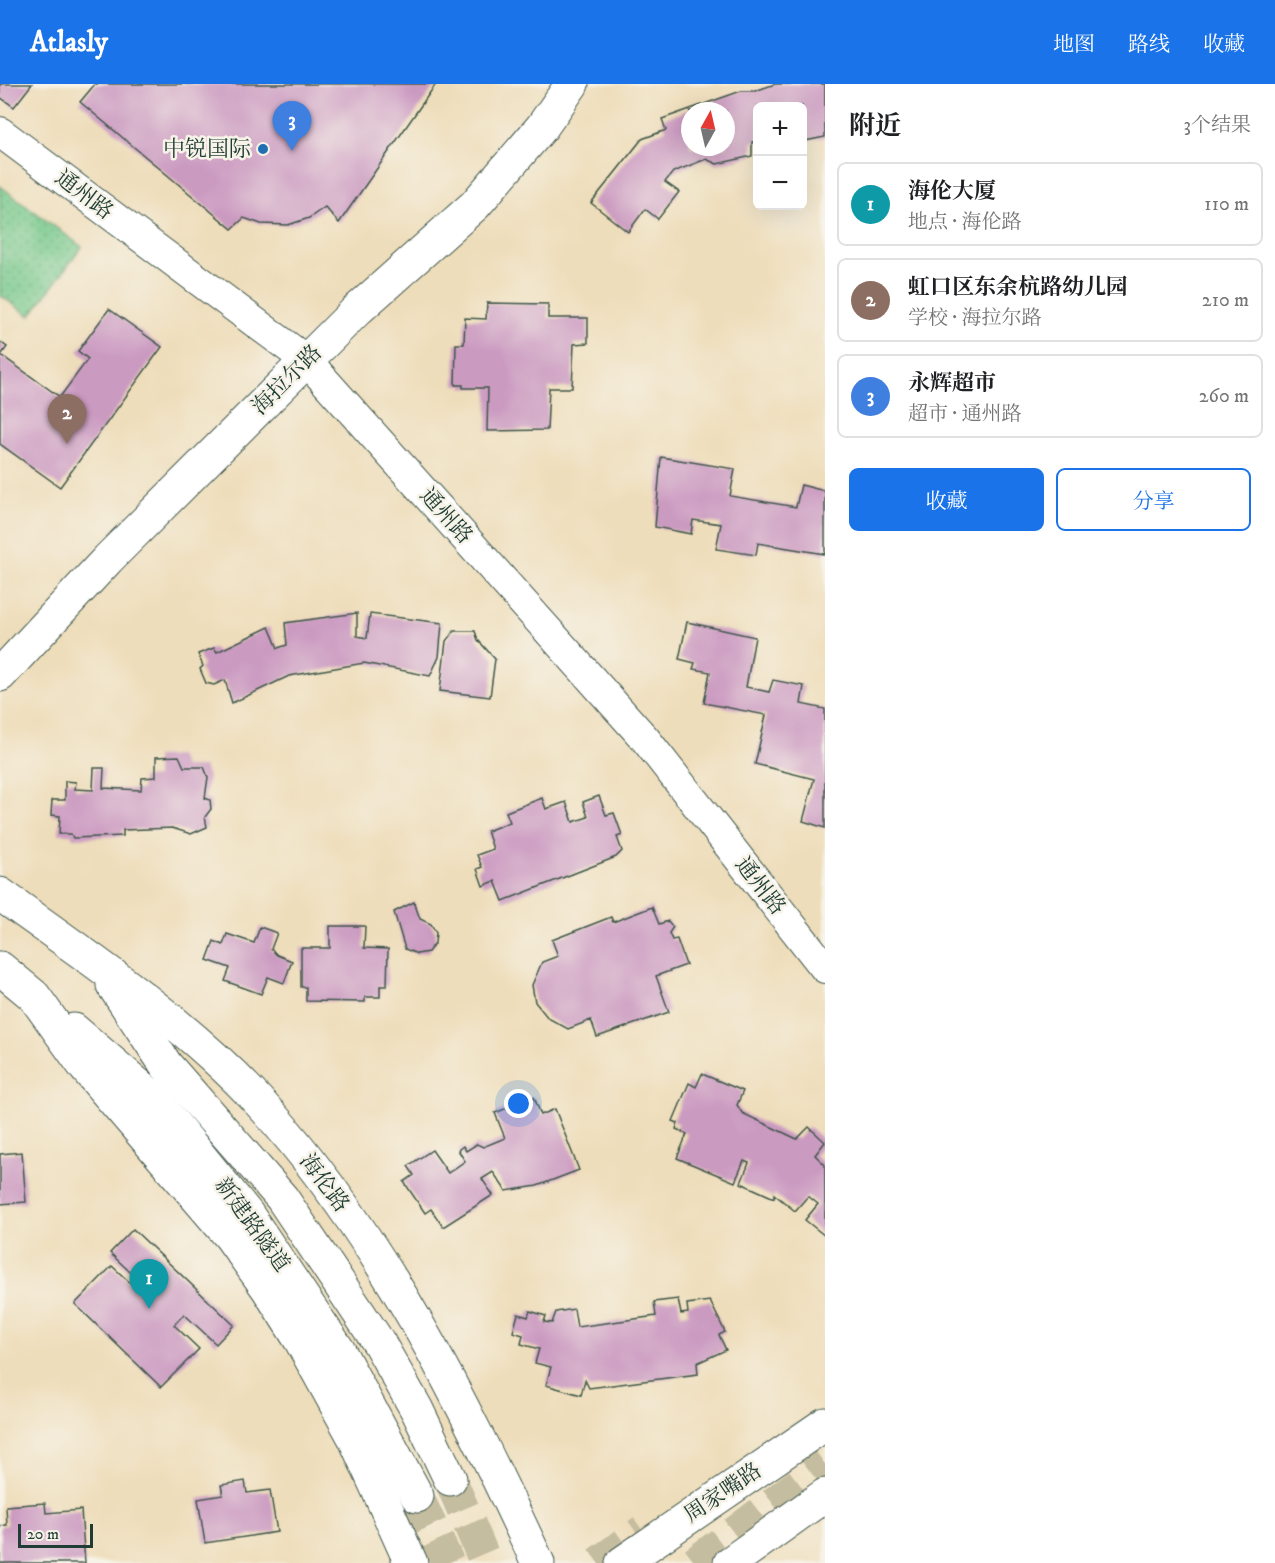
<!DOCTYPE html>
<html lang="zh">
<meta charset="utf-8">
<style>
body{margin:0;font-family:"IM FELL DW Pica","Noto Serif SC",serif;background:#f6f6f6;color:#202124}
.controls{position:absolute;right:18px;top:18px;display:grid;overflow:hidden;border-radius:9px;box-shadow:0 6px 24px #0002}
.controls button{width:54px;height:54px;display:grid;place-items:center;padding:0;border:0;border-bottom:2px solid #e0e0e0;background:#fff;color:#202124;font:30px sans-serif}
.compass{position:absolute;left:681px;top:18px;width:54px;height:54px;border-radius:50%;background:#fff;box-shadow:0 6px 24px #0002;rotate:8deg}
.scale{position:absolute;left:18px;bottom:15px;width:75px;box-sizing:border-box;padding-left:6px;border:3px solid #1f3d34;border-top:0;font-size:16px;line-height:21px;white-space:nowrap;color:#1f3d34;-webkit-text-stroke:4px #f7f3e8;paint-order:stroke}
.you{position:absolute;left:519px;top:1020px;width:21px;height:21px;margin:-15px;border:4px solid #fff;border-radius:50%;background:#1a73e8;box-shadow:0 0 0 9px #1a73e833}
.badge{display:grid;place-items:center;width:39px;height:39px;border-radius:50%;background:#1a73e8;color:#fff;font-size:20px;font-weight:700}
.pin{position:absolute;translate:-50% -50px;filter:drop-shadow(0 2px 3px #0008)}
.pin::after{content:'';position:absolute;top:32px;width:21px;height:18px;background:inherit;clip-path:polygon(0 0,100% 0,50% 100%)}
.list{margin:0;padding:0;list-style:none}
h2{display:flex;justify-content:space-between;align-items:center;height:78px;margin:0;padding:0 24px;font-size:26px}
h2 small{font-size:20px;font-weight:400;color:#757577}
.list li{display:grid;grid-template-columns:39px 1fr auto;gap:18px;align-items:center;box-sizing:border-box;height:84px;margin:0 12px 12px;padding:0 12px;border:2px solid #e0e0e0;border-radius:9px}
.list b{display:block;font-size:22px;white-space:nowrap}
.list p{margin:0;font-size:20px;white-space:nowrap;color:#757577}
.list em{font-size:20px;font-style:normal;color:#757577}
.actions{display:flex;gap:12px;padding:18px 24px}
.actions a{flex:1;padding:14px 0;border:2px solid #1a73e8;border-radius:9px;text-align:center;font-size:21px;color:#1a73e8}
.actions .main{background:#1a73e8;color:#fff}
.map{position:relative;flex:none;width:825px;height:1479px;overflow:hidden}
header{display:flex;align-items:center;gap:36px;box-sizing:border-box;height:84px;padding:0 30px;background:#1a73e8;color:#fff}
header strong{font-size:28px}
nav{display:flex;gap:33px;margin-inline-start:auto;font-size:21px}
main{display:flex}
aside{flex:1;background:#fff}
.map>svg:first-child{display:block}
.green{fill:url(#green-dots);stroke:#4a825f;stroke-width:1.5}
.building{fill:#cb9ac1;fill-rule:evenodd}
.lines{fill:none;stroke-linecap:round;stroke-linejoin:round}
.secondary-tunnel{stroke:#c5bd9f;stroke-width:33;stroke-dasharray:33 16;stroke-linecap:butt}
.trunk-tunnel{stroke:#c5bd9f;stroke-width:33;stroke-dasharray:33 16;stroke-linecap:butt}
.minor-casing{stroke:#3e5548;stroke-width:32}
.tertiary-casing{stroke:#3e5548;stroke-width:35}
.secondary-casing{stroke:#3e5548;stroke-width:35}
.primary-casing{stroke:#3e5548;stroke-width:35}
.minor{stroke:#fff;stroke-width:30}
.tertiary{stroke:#fff;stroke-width:33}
.secondary{stroke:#fff;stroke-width:33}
.primary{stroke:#fff;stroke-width:33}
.poi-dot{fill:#1f6fb2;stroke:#f7f3e8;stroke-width:2}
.labels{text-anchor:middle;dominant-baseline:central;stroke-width:5;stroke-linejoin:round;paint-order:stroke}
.poi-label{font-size:22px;fill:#1f3d34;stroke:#f7f3e8;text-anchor:end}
.street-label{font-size:22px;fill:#1f3d34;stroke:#f7f3e8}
</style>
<header>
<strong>Atlasly</strong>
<nav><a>地图</a><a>路线</a><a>收藏</a></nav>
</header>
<main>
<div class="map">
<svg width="825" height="1479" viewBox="0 0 825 1479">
<defs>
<pattern id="green-dots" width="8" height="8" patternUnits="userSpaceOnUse" patternTransform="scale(1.5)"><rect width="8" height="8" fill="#75c88a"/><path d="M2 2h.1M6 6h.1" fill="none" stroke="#5fa472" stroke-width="1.8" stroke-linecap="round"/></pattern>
</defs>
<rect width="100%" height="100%" fill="#f7f3e8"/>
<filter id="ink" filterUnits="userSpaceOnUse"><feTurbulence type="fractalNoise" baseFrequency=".0167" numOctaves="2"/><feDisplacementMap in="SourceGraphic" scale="12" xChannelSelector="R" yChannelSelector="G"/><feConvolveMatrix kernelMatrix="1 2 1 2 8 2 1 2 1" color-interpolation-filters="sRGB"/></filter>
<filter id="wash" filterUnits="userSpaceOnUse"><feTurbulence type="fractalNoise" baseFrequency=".008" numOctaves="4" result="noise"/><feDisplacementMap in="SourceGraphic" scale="24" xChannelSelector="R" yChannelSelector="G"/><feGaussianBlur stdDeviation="1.35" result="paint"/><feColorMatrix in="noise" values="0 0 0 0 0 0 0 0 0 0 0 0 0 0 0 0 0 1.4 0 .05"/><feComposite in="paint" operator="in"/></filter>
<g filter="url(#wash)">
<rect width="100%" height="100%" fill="#eeddba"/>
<path class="green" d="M0 102 82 163 30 232 0 211Z"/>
<g id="blocks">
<g class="building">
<path d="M0 0H32L14 23 0 13Z"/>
<path d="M95 0H436L339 139 325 123 309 134 288 141 261 140 244 134 232 145 80 18Z"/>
<path d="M775 0H825V53L805 57 802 22H758V57L752 58V72L717 80 706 75 673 88 665 98 679 108 658 135 645 125 628 148 591 119 642 55 666 46 662 35 741 7H755ZM690 27H726V63H690Z"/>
<path d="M487 219 548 220V234H588V259L574 260 572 304H549L547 346 487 347 488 304H463V301H455L456 260H464L465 234 486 235Z"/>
<path d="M109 225 162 263 60 403 0 360V258L7 263 1 271 60 313 88 275 78 267Z"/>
<path d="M661 373 735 385 730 412 796 423 801 401 825 407V470L758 459 756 471 716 465 721 440 693 436 691 450 655 443Z"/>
<path d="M357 529V552L367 554 370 530 442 539 439 573 430 592 364 579 289 592 232 619 225 596 214 601 206 599 200 585 203 582 198 570 214 564 217 568 269 543 278 564 287 561 285 539Z"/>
<path d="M687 538 755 553 746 603 769 608 773 596 804 602 801 620 825 625V744L803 737 814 695 755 680 766 631 704 619 710 588 693 585 695 579 679 575Z"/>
<path d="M454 547H475L478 556 495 575 490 613 440 607 446 557Z"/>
<path d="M179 672 184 683H204L208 693 205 714 210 716 211 725 205 733 207 743 191 750 172 744 123 746V752L73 754 71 750H59L60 732 51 731 52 716H65V697L76 698 75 705 93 706 94 684H104L103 704 141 706 142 694 156 693V673Z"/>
<path d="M599 712 606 731 614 729 622 751 617 753 622 767 616 773 503 817 495 797 483 802 477 785 482 783 477 771 493 765 487 747 510 738 506 728 542 714 546 725 566 718 573 738 588 733 583 718Z"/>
<path d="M414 818 420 835 431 840 436 849 435 859 428 868 417 870 405 865 394 828Z"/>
<path d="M652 823 659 840 668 837 673 843 669 849 672 856 677 855 686 881 656 892 669 928 597 953 591 936 568 945 548 934 535 918 532 901 542 878 558 872 552 856 611 833 613 838Z"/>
<path d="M330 842H365L364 864 388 865 387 902H380V913H365V918L306 917V903H301V864H330Z"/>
<path d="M260 843 277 849 271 865 277 871 292 877 284 899 268 893 261 910 225 897 230 884 207 876 214 857 223 861 227 850 254 859Z"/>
<path d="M702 990 743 1007 737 1021 742 1029 797 1055 809 1043 825 1058 815 1071 825 1081V1152L805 1136 818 1120 808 1112 795 1127 774 1110V1114L741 1099 749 1079 744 1077 735 1098 677 1074 687 1050 676 1045 678 1039 673 1037 689 999 696 1003Z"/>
<path d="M534 1013 541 1031 555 1025 579 1086 537 1102 506 1107 493 1088 482 1095 493 1111 443 1143 431 1125 425 1129 404 1098 414 1091 408 1082 432 1066 448 1089 465 1077 458 1066 463 1062 466 1067 477 1060 483 1063 505 1054 495 1029Z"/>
<path d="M22 1068 26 1118 0 1120V1070Z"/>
<path d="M133 1145 234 1241 216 1260 184 1230 174 1241 199 1265 161 1303 75 1220 112 1182 138 1206 143 1200 110 1169Z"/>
<path d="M678 1215 681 1230 688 1229 687 1220 710 1217 725 1248 719 1251 726 1266 697 1279 698 1290 589 1304 585 1296 581 1311 546 1301 551 1283 535 1279 539 1265 521 1260 523 1251 513 1248 518 1230 528 1233 530 1227 546 1232 544 1238 552 1239 556 1228 574 1225 577 1243 656 1232 654 1218Z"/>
<path d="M245 1397 247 1409 270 1406 277 1448 205 1459 198 1415 223 1411 221 1401Z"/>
<path d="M45 1419 46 1429 81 1426 85 1479H0V1442L7 1441 6 1422Z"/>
</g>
</g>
</g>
<g filter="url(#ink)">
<use href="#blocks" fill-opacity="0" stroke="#3e5548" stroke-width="1.5"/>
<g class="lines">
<g class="secondary-tunnel">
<path d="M450 1395 486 1479"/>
<path d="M417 1412 448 1479"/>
</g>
<g class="trunk-tunnel">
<path d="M598 1479 643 1447"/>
<path d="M695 1479 825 1380"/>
</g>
<g class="minor-casing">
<path id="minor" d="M0 48 307 277 646 656 825 884"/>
</g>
<g class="tertiary-casing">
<path id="tertiary" d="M0 591 108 475 356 227 475 121 542 43 572 0"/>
</g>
<g class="secondary-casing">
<g id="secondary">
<path d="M0 810C90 875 185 937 261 1020 382 1152 463 1318 538 1479"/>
<path d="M0 884 34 912 85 983 230 1152 268 1205 301 1257 354 1353 411 1479"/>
<path d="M113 901 166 981 282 1114 379 1259 417 1326 450 1395"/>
<path d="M74 946 150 1011 247 1130 339 1267 417 1412"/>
</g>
</g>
<g class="primary-casing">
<g id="primary">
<path d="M622 1479 825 1340"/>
<path d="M730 1479 825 1411"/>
</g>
</g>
<use href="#minor" class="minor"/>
<use href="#tertiary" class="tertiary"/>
<use href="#secondary" class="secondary"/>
<use href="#primary" class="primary"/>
</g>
</g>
<circle class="poi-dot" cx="263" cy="65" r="6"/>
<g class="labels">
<g class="poi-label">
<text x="251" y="65">中锐国际</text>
</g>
<g class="street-label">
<text transform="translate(84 111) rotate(37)">通州路</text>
<text transform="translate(287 296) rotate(-45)">海拉尔路</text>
<text transform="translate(446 432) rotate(48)">通州路</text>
<text transform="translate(760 802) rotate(52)">通州路</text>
<text transform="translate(324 1099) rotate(53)">海伦路</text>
<text transform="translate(252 1141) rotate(54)">新建路隧道</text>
<text transform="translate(723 1409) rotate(-34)">周家嘴路</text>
</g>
</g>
</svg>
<div class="controls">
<button>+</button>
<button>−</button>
</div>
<svg class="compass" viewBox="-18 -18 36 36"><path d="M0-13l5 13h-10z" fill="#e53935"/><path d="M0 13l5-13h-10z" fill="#757577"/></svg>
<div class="scale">20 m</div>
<div class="you"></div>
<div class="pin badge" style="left:149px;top:1225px;background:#0f9aa8">1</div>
<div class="pin badge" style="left:67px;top:360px;background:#8d6e63">2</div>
<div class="pin badge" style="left:292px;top:67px;background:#3f7fe0">3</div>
</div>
<aside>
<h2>附近<small>3个结果</small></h2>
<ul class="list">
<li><span class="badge" style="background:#0f9aa8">1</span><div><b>海伦大厦</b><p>地点 · 海伦路</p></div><em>110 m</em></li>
<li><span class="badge" style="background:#8d6e63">2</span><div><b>虹口区东余杭路幼儿园</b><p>学校 · 海拉尔路</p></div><em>210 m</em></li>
<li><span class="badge" style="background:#3f7fe0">3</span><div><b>永辉超市</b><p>超市 · 通州路</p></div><em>260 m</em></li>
</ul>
<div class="actions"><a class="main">收藏</a><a>分享</a></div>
</aside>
</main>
